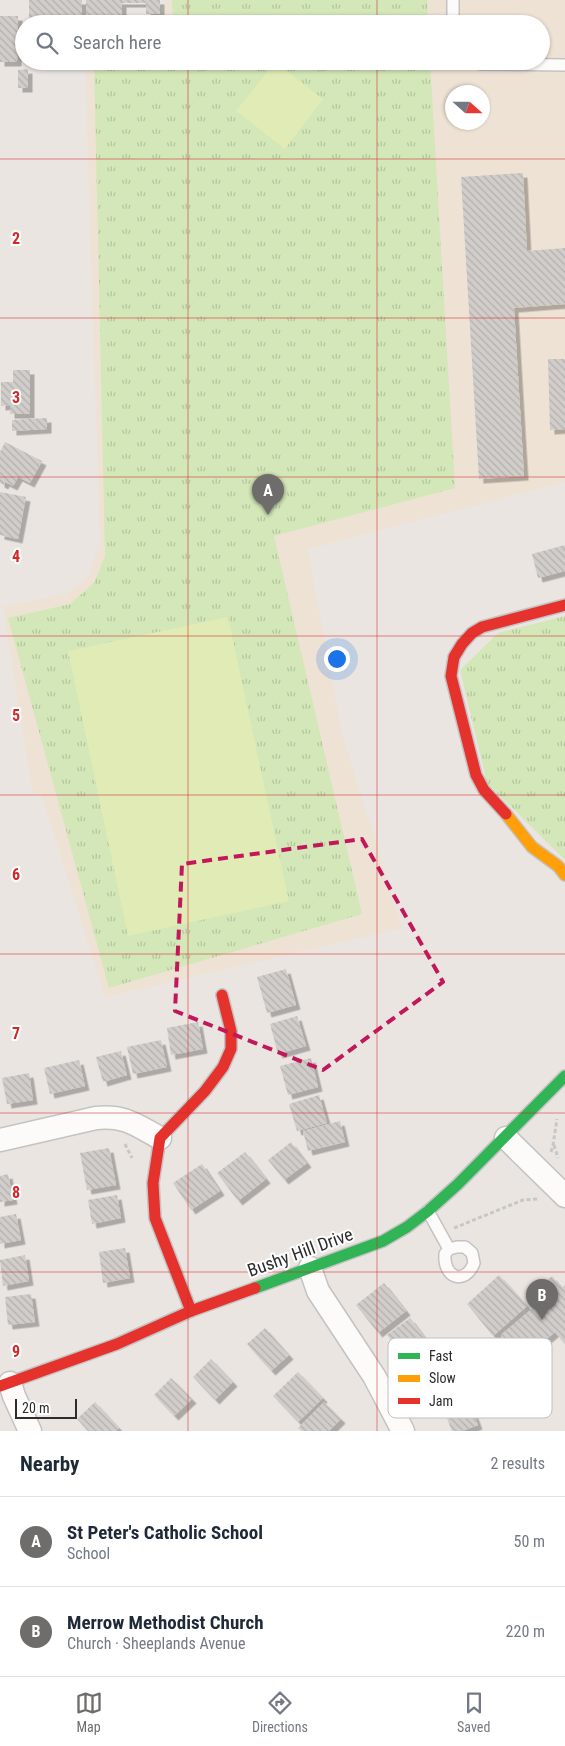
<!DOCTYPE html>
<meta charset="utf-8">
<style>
body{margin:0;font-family:"Roboto Condensed",sans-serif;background:#f6f6f7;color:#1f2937}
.compass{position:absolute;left:445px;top:85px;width:45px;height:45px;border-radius:50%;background:#fff;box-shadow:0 1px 4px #0004;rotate:111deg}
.scale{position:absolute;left:15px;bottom:12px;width:62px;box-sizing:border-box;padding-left:5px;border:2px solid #2c2c2c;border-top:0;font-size:14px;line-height:18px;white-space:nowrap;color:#2c2c2c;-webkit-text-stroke:4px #fff;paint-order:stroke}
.you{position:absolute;left:336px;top:658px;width:18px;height:18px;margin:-12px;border:4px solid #fff;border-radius:50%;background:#1a73e8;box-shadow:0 0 0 8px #1a73e833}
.badge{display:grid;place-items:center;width:32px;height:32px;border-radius:50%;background:#6e6d6b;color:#fff;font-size:16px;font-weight:700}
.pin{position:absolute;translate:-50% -41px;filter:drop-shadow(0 1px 2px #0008)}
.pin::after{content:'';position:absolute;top:26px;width:18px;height:15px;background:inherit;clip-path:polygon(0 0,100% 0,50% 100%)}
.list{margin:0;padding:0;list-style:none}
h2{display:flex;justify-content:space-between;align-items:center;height:65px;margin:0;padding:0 20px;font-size:21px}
h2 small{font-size:16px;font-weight:400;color:#747a83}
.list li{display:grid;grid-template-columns:32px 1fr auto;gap:15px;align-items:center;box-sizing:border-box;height:90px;padding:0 20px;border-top:1px solid #e0e1e3}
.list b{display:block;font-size:19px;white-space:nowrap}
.list p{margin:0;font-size:16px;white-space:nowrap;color:#747a83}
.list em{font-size:16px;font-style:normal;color:#747a83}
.icon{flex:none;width:28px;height:28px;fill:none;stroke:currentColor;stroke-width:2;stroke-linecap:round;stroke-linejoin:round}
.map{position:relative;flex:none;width:565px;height:1431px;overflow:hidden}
.search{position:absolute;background:#fff;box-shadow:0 1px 4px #0004;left:15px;right:15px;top:15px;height:55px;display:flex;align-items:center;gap:12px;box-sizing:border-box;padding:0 18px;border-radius:28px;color:#747a83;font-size:19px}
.sheet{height:245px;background:#fff}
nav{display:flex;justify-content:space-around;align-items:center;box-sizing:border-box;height:70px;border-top:1px solid #e0e1e3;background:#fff;font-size:14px;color:#747a83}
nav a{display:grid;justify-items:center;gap:2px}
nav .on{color:#6e6d6b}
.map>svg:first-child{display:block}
.education{fill:#eee2d5;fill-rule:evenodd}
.grass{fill:url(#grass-tufts)}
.pitch{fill:#e0ebb6}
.building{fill:url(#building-back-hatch);filter:url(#shadow)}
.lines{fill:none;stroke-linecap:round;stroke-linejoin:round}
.lane-casing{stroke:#c3c3c3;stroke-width:14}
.street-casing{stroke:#c3c3c3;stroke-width:25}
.fast-casing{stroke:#c3c3c3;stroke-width:14}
.slow-casing{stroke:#c3c3c3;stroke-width:14}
.jam-casing{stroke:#c3c3c3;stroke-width:14}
.path{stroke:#c7c7c6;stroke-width:3;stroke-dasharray:4 2.5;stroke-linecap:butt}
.lane{stroke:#fcfbfa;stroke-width:11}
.street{stroke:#fcfbfa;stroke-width:22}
.fast{stroke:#30b455;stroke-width:11}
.slow{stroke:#ff9f0a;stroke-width:11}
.jam{stroke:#e5322d;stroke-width:11}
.marked{fill:none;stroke:#c2185b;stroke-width:4;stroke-dasharray:10 6;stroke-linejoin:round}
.grid{fill:none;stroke:#d62828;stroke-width:1;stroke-opacity:0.55}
.labels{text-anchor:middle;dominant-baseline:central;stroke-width:4;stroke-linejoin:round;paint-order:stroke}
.street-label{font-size:18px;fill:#2c2c2c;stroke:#fff}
.key{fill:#fff;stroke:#c0c0c0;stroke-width:1}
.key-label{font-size:14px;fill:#2c2c2c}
.grid-label{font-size:16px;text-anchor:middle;font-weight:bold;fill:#d62828;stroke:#fff;stroke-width:4;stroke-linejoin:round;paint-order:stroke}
</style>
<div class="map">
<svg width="565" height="1431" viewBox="0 0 565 1431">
<defs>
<pattern id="grass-tufts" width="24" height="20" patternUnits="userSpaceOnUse" patternTransform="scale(1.25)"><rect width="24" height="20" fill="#d3e7b8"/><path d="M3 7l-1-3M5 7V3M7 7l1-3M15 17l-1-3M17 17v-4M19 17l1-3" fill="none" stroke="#b5c69e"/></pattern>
<pattern id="building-back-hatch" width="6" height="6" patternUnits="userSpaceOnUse" patternTransform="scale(1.25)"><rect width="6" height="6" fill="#d1cdca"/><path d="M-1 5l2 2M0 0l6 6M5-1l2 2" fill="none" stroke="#b4b0ae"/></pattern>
<filter id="shadow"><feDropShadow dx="4.5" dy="4.5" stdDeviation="0" flood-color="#0004"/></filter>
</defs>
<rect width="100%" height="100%" fill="#eae5e1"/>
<path class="education" d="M164 0H565V482L308 549 341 730 402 928 105 997 41 793 33 795 3 607 66 594 87 578 91 569 96 550H100L85 61H541V24H164ZM452 92H482V122H452Z"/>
<g class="grass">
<path d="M172 0H427L428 24H173Z"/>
<path d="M94 61H430L455 488 274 536 362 914 109 988 8 618 70 604 94 583 105 556Z"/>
<path d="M565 616V860L487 783 460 670 498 633Z"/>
</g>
<g class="pitch">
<path d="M275 62 323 99 285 149 236 111Z"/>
<path d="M228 617 289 901 128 936 68 651Z"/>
</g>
<g class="building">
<rect x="29" y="0" width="53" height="24"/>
<path d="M86 0H160V14H146V3H122V17H86Z"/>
<path d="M0 16H18L17 62H0Z"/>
<path d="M28 69V88H18V70Z"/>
<path d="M523 173 527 251 565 248V304L514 308 524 476 479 479 461 177Z"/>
<path d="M548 359H565V429L550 430Z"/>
<path d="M13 370H30V414H10V405L1 406V382H13Z"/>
<path d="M47 418V429L12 431V420Z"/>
<path d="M5 442 42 461 30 483 18 477 13 486 5 482 4 485 0 483V452Z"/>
<path d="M0 492 26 497 18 539 0 535Z"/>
<path d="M565 545V571L538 578 532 554Z"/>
<path d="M286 969 296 1005 267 1013 257 977Z"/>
<path d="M297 1016 306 1046 278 1054 270 1024Z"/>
<path d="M198 1022 203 1049 171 1055 167 1028Z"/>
<path d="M161 1040 167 1067 133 1074 127 1047Z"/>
<path d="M121 1051 127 1075 103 1082 96 1057Z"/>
<path d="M311 1058 318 1087 288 1095 280 1066Z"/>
<path d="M79 1060 85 1086 50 1094 44 1068Z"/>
<path d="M29 1073 33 1100 7 1104 2 1078Z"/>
<path d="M319 1095 327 1123 297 1131 289 1104Z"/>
<path d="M340 1121 345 1142 308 1151 303 1131Z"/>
<path d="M291 1142 307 1163 284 1180 268 1160Z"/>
<path d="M109 1148 116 1185 87 1190 80 1153Z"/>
<path d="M245 1152 266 1179 238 1201 217 1173Z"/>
<path d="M202 1164 220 1191 191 1210 173 1183Z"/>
<path d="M8 1174 13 1200 0 1202V1176Z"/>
<path d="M117 1195 121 1218 92 1224 88 1200Z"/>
<path d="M16 1214 21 1240 0 1244V1217Z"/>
<path d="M125 1248 130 1278 103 1283 99 1252Z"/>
<path d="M25 1255 29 1281 3 1286 0 1260Z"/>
<path d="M499 1275 527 1306 493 1336 467 1304Z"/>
<path d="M552 1276 562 1288 565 1285V1344L555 1332 522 1360 501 1335 534 1307 526 1297Z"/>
<path d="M384 1283 406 1311 378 1333 356 1305Z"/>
<path d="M31 1294 35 1322 8 1325 5 1297Z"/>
<path d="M410 1318 428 1342 406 1359 387 1335Z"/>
<path d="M265 1328 289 1355 271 1371 247 1344Z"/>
<path d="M211 1359 233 1382 215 1400 193 1377Z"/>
<path d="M298 1372 323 1398 298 1422 273 1396Z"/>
<path d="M171 1378 192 1399 174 1416 154 1395Z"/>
<path d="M464 1388 478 1425 462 1431H452L439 1398Z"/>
<path d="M95 1402 119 1428 116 1431H88L77 1419Z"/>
<path d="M324 1402 341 1419 329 1431H302L298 1428Z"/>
</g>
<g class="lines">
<g class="lane-casing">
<g id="lane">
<path d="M453 24V0"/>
<path d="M470 61 481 64 565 65"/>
<path d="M428 1211 449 1249 445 1254C443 1278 465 1286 474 1263L472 1253 465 1247H457L449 1249"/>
</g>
</g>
<g class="street-casing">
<g id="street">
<path d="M506 1138 565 1196"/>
<path d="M0 1140 96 1118C125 1115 136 1125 160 1138"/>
<path d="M310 1268 318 1291 374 1376 403 1431"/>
<path d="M10 1383 14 1396 30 1431"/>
</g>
</g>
<g class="fast-casing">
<path id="fast" d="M255 1288 383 1241 407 1227 428 1211 458 1184 565 1076"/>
</g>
<g class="slow-casing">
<path id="slow" d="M506 814 532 847 558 866 565 875"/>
</g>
<g class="jam-casing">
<g id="jam">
<path d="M506 814 484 790 476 775 451 676 454 657 462 644 472 633 482 627 565 605"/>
<path d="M191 1311 155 1218 153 1183 160 1138 205 1091 223 1067 231 1049V1031L222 995"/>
<path d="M0 1386 117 1344 191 1311 255 1288"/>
</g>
</g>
<g class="path">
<path d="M125 1144 132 1158"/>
<path d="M554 1145 558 1158"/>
<path d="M551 1152 553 1145 557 1119"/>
<path d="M454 1228 523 1200 537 1199"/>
</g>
<use href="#lane" class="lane"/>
<use href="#street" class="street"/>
<use href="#fast" class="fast"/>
<use href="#slow" class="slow"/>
<use href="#jam" class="jam"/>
</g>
<path class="marked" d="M362 839 443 982 323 1070 175 1011 182 864Z"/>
<path class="grid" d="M188 0V24M377 0V24M188 61V1431M377 61V1431M0 159H565M0 318H565M0 477H565M0 636H565M0 795H565M0 954H565M0 1113H565M0 1272H565"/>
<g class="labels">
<g class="street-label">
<text transform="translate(300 1252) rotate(-20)">Bushy Hill Drive</text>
</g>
</g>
<rect x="388" y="1338" width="164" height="80" rx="8" class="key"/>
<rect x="398" y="1353" width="22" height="6" fill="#30b455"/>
<rect x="398" y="1375" width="22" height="7" fill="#ff9f0a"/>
<rect x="398" y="1398" width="22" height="6" fill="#e5322d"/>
<g class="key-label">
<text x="429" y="1361">Fast</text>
<text x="429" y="1383">Slow</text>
<text x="429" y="1406">Jam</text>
</g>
<g class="grid-label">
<text x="16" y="244">2</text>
<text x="16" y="403">3</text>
<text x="16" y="562">4</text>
<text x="16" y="721">5</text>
<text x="16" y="880">6</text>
<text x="16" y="1039">7</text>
<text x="16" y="1198">8</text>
<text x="16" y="1357">9</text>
</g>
</svg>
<svg class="compass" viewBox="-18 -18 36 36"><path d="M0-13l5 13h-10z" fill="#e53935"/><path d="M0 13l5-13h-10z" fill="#747a83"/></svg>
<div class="scale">20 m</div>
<div class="you"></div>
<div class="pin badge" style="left:268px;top:515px">A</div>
<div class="pin badge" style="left:542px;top:1320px">B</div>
<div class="search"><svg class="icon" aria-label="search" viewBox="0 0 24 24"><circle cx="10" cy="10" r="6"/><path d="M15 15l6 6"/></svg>Search here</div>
</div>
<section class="sheet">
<h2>Nearby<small>2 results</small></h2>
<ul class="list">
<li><span class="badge">A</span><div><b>St Peter's Catholic School</b><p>School</p></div><em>50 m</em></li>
<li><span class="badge">B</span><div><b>Merrow Methodist Church</b><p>Church · Sheeplands Avenue</p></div><em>220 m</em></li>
</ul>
</section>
<nav>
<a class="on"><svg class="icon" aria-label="map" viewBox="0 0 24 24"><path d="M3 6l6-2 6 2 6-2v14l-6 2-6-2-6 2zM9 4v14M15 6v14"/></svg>Map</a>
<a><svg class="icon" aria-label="directions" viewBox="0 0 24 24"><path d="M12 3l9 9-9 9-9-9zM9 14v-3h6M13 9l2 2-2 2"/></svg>Directions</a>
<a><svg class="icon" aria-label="saved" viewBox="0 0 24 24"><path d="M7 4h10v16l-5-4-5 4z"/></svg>Saved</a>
</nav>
